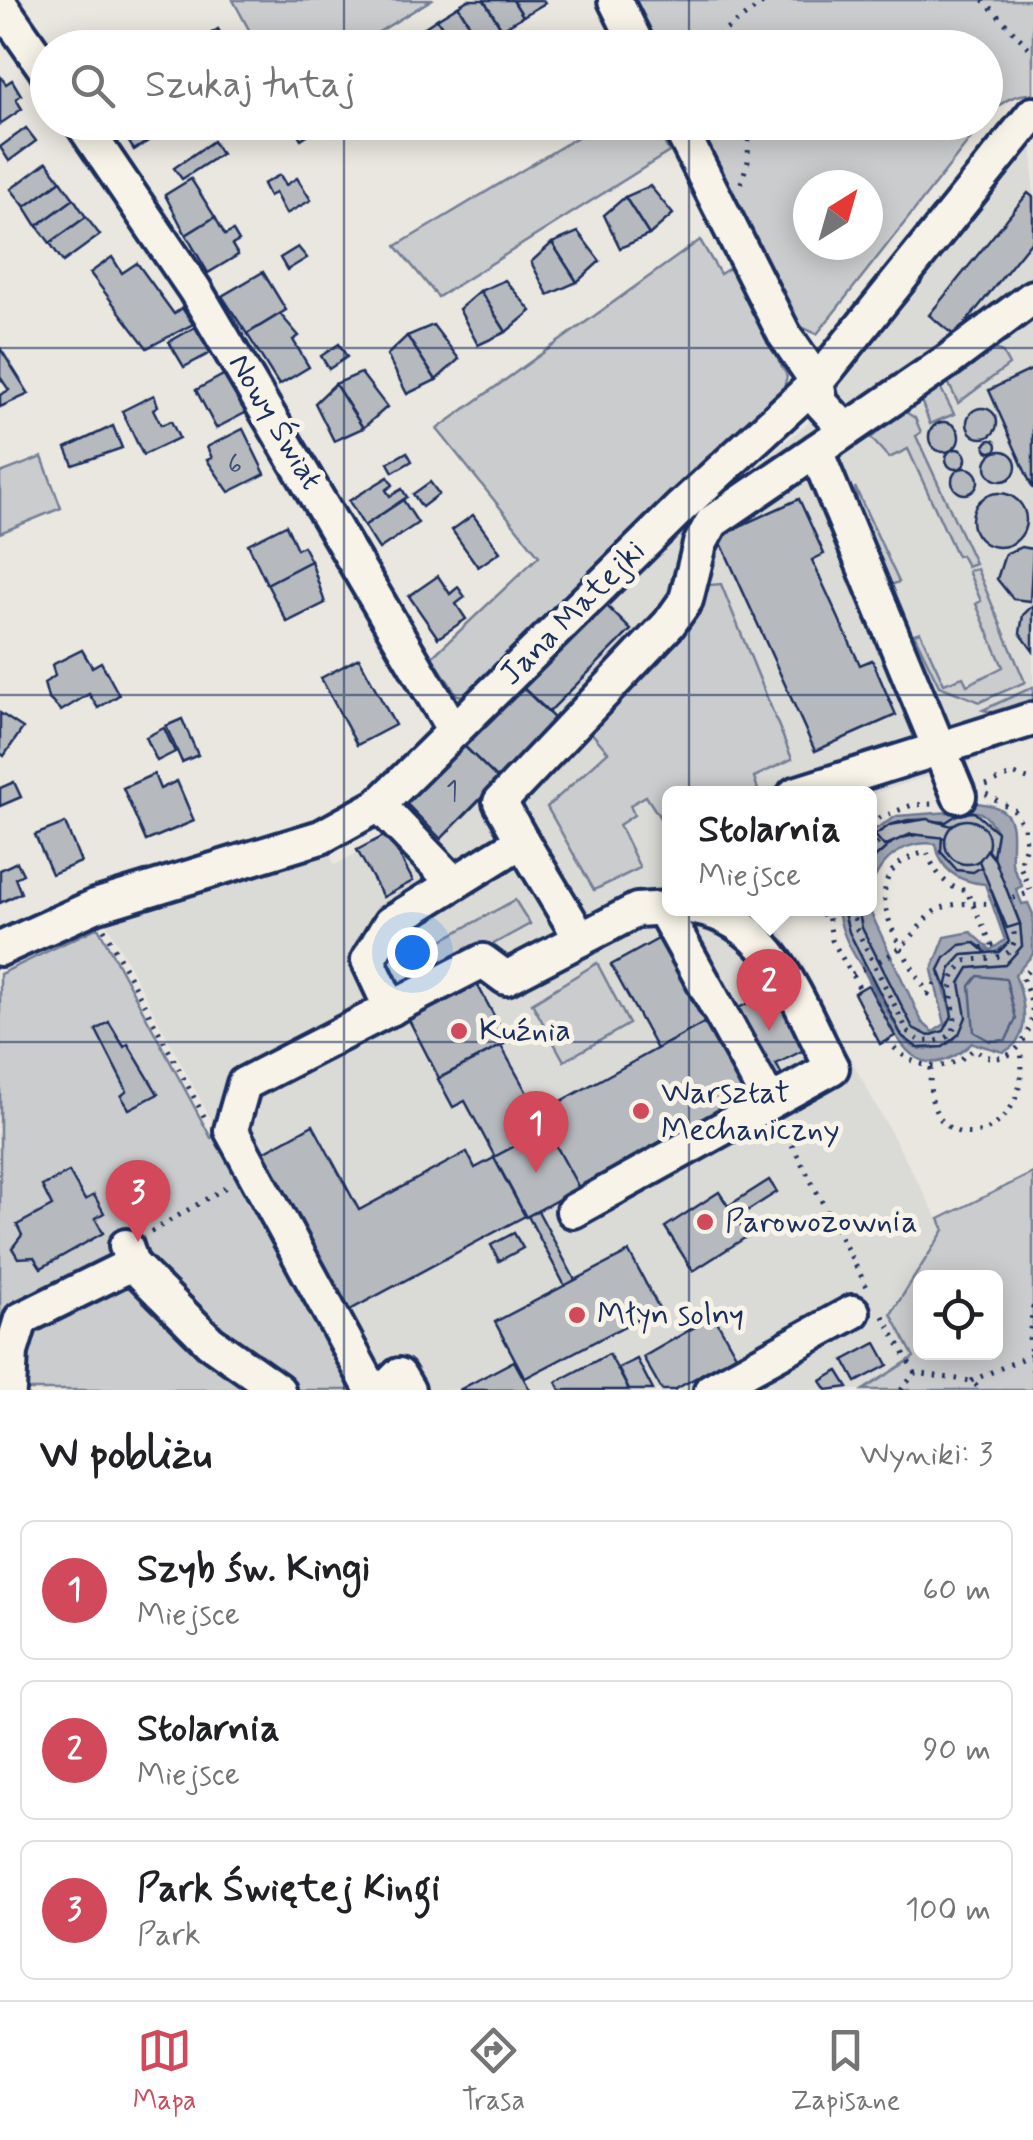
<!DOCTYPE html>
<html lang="pl">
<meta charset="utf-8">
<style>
body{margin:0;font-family:Mynerve,sans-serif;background:#f2f2f2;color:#202124}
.controls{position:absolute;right:30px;bottom:30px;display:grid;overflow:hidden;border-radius:15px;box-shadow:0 5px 25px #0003}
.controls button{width:90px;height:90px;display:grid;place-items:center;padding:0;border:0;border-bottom:2px solid #e0e0e0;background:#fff;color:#202124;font:50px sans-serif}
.compass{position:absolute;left:793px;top:170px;width:90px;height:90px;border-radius:50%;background:#fff;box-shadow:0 5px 25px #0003;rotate:37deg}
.you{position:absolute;left:412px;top:952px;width:35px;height:35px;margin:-25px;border:8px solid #fff;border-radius:50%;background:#1a73e8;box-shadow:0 0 0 15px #1a73e833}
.badge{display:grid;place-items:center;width:65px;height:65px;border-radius:50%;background:#d1495b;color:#fff;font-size:32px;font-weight:700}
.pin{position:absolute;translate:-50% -82px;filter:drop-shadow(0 2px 5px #0008)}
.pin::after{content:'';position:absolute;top:52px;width:35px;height:30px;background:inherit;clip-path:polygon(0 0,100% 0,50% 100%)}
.popup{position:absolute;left:662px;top:786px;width:215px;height:130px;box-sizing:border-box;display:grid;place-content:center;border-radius:15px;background:#fff;filter:drop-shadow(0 2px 8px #0005);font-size:32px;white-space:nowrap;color:#757577}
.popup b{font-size:38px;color:#202124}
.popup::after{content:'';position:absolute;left:50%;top:100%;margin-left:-20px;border:20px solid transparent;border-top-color:#fff}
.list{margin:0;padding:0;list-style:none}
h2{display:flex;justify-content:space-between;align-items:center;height:130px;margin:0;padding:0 40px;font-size:42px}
h2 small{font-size:32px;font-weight:400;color:#757577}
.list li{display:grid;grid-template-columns:65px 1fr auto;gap:30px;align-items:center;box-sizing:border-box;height:140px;margin:0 20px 20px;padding:0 20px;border:2px solid #e0e0e0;border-radius:15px}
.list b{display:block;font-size:38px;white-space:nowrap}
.list p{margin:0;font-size:32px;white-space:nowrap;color:#757577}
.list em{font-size:32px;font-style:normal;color:#757577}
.icon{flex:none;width:55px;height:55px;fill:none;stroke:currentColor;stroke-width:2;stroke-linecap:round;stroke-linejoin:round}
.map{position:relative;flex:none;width:1033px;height:1390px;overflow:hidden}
.search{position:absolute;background:#fff;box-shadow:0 5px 25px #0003;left:30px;right:30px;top:30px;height:110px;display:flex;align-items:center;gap:25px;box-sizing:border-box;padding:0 35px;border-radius:55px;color:#757577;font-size:38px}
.sheet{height:610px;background:#fff}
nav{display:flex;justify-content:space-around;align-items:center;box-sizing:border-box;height:140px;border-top:2px solid #e0e0e0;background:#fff;font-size:28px;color:#757577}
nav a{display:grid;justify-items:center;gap:5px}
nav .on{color:#d1495b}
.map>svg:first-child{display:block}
.built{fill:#dadad6}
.green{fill:#cbcccd;stroke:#737e96;stroke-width:2.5;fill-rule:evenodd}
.water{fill:#a3a8b4;stroke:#6d7892;stroke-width:2.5}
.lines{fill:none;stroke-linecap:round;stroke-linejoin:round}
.shore{stroke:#515f80;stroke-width:2.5}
.building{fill:#b6babf;stroke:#1b2f5e;stroke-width:2.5}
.minor-casing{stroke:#1b2f5e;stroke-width:40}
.path{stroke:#1b2f5e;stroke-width:5;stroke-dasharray:2.5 8;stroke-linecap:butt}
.minor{stroke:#f7f3e8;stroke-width:32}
.grid{fill:none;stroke:#1b2f5e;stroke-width:2.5;stroke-opacity:0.55}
.poi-dot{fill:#d1495b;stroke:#f7f3e8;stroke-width:4}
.labels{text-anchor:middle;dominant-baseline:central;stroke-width:10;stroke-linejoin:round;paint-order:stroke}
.number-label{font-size:28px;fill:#425276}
.street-label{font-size:32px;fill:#1b2f5e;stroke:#f7f3e8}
.poi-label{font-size:32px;fill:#1b2f5e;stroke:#f7f3e8;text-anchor:start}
</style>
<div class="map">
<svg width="1033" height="1390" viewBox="0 0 1033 1390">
<rect width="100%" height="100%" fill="#eae7e0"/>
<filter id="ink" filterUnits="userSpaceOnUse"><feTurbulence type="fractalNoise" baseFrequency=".01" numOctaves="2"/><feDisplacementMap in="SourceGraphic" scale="20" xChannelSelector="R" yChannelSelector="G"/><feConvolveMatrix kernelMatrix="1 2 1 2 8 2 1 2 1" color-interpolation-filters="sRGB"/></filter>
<g filter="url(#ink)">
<path class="built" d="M1033 147V736L969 763 869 795 669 794V908L769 909 944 1230 891 1313 915 1357 863 1390H355L107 924 329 854 335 865 413 822 417 818 403 804 692 520 817 415Z"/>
<g class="green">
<path d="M233 0H431L354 47 259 48Z"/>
<path d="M627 0H1033V94C1012 93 998 104 986 120V48L652 47Z"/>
<path d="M601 123H654L669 152 438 297 396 246Z"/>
<path d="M690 123H983L817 334 794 324ZM808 185H868V245H808Z"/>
<path d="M700 240 720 274 730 268 787 376 780 402 672 492 470 696 457 695 432 657 539 556 437 429Z"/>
<path d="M986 345 1002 352 1009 365 958 403 945 376Z"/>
<path d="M938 383 954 414 930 424 919 395Z"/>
<path d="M901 409 915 418 921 432 916 436 975 563 967 566 961 555 957 556 908 449 889 458 871 438 877 433 873 426Z"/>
<path d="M42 457 61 508 0 533V473Z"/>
<path d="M855 487 899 582 891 585 858 506Z"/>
<path d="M977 569 1025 682 980 702 939 686 914 634 920 632 944 684 963 677 967 685 1003 667 976 604 981 601 968 571Z"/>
<path d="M721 584 792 759 754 777 759 793 669 794V832L646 796 630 805 634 815 619 825 640 868 594 890 547 807 608 752 589 730 698 586Z"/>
<path d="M1033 687V704L1007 716 983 710Z"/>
<path d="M515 900 530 924 426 981 415 955Z"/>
<path d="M98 927 211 1138 220 1134 355 1390H0V974Z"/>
<path d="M597 963 629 1024 564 1061 532 1003Z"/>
<path d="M1033 1173V1390H863L914 1357 891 1314 944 1230 939 1219ZM920 1278H996V1352H920Z"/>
</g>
<g class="water">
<path d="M974 803C1023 806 1010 832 1012 863 1013 869 1020 880 1022 886L1016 889 1022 904 1028 903 1033 914V954L1015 975C1025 1001 1033 1040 1003 1052L972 1043C903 1105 886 1003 860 964 850 949 840 930 838 909H843C846 929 893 1031 908 1043 922 1053 939 1049 953 1041 978 1013 947 992 969 968L1005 965 1022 946 1020 924 993 856 997 832C976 795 967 820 944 822 939 823 933 819 928 819 906 817 884 826 869 841V833L897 816 951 812Z"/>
<path d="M911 834 942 837 941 852 957 870 973 872 983 866 1009 942 994 953 975 944 960 945 945 958 939 970 952 1016 944 1031 929 1036 913 1028 862 928 858 909H869L922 1022 933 1032 945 1024 932 970 945 937 971 932 991 950 1005 940 985 884C960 882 940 871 936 844 902 839 876 863 869 895V863L896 839Z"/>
</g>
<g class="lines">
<path class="shore" d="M978 976 1006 979 1016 1019 1006 1040 990 1041 974 1032 970 986Z"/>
</g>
<g class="building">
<path d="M468 0H484L502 29 481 43 458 6Z"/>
<path d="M484 0H513L523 16 502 29Z"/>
<path d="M513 0H543L545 3 523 16Z"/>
<path d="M458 6 481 43 473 48H455L437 19Z"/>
<path d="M437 19 455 48H425L416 33Z"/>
<path d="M218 29 229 48H188Z"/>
<path d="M416 33 425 48H396L395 45Z"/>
<path d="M0 76 6 84 12 80 21 95 16 99 22 109 0 124Z"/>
<path d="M116 122H156L162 132 134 150Z"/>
<path d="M291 122H327L301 139Z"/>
<path d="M26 128 36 141 9 161 0 147Z"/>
<path d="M213 141 221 154 182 179 174 168Z"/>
<path d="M47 162 61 181 25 207 11 189Z"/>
<path d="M280 175 286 185 297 178 311 200 286 214 275 193 269 196 263 184Z"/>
<path d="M191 179 215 217 186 235 165 195Z"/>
<path d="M61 181 74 199 37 226 25 207Z"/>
<path d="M650 186 673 214 649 235 625 197Z"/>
<path d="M1028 193 1033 197V239L955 336 929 315Z"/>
<path d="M625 197 649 235 620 248 604 215Z"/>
<path d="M74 199 86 217 50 243 37 226Z"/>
<path d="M86 217 100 235 63 262 50 243Z"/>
<path d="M215 217 225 235 233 231 239 241 232 245 238 255 208 273 186 235Z"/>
<path d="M578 232 600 261 577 282 552 243Z"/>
<path d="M552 243 577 282 548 295 531 262Z"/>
<path d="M298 247 307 258 287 270 280 258Z"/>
<path d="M112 257 122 273 137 263 174 314 182 308 193 324 147 348 90 273Z"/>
<path d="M263 272 286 310 247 334 222 296Z"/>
<path d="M505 280 531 311 506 332 480 291Z"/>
<path d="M480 291 506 332 478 345 459 309Z"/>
<path d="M280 314 299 336 293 340 309 367 279 385 247 334Z"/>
<path d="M433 325 459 359 436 380 407 336Z"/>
<path d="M197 326 212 352 184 367 169 342Z"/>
<path d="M407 336 436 380 407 394 387 355Z"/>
<path d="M339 344 347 357 329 369 321 356Z"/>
<path d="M0 348 29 394 0 407V395L9 390 0 377Z"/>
<path d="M1033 369V489L989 390Z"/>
<path d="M227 373 247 412 216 428 196 390Z"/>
<path d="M361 373 387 407 363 428 335 384Z"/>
<path d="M335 384 363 428 334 441 315 403Z"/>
<path d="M154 395 158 406 153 409 161 425 171 421 179 438 143 455 122 411Z"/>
<circle cx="982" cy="423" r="15"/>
<circle cx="944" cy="437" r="15"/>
<path d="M113 426 122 448 73 465 66 448Z"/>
<path d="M243 429 265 474 229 492 207 460 212 458 207 447Z"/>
<circle cx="991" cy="446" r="6"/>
<circle cx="956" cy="459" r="10"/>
<circle cx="1001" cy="466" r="15"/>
<path d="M407 452 412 461 393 472 388 463Z"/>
<circle cx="965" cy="481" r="13"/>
<path d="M388 477 393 485 386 490 390 496 402 489 407 497 364 526 349 501Z"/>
<path d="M430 482 439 494 422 507 413 494Z"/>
<circle cx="999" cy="520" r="27"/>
<path d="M799 499 824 554 812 560 860 665 872 660 896 715 815 751 718 536Z"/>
<path d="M403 500 418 523 379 549 364 526Z"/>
<path d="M473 515 500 552 478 567 452 530Z"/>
<path d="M286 525 297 549 303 546 311 561 267 584 248 544Z"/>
<path d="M1021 547 1033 549 1030 601 1013 599 997 579 1005 554Z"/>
<path d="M311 561 325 603 287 622 267 584Z"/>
<path d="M438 576 450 594 458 587 465 597 456 604 466 619 438 638 409 596Z"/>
<path d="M605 604 631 630 549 712 522 687Z"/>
<path d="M1033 605V651L1020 633 1023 615Z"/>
<path d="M82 650 92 667 101 662 119 695 98 708 89 694 61 711 48 698 44 683 55 676 52 665Z"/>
<path d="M359 658 395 725 357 745 321 678Z"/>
<path d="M522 687 558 722 499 780 463 745Z"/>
<path d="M0 713 23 728 4 756 0 753Z"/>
<path d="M182 719 198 755 182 762 166 726Z"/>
<path d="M164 728 175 752 157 761 146 737Z"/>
<path d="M463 745 499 780 441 839 406 803Z"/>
<path d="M154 774 160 789 177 781 194 821 146 841 123 788Z"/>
<path d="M14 782 21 797 0 806V788Z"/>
<path d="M974 812 997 832 993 856 1020 924 1022 946 1005 965 969 968 960 983 966 1017 959 1034 943 1047 918 1048 902 1036 849 932 843 908H858L862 928 913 1028 929 1036 944 1031 952 1016 946 981 951 967 962 955 999 952 1009 942 983 866 973 872 957 870 941 852 942 837 926 833 896 839 869 863V841L890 825 908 820 946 822 960 813Z"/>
<path d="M927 819 952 826 946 838 911 834 884 846 875 835 890 825Z"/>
<circle cx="967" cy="842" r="22"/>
<path d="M65 823 81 862 52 874 35 835Z"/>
<path d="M388 834 413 881 383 897 357 850Z"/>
<path d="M987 850 995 860 1020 924 1007 928 979 861Z"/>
<path d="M17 862 23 874 15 878 21 893 0 903V870Z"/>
<path d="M660 938 706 1022 657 1049 611 965Z"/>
<path d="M975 943 987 953 962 955 951 967 946 988 939 970 945 958 960 945Z"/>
<path d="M477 984 508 1042 439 1078 409 1020Z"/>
<path d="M868 985 895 1036 880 1044 854 993Z"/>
<path d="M777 988 806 1049 776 1064 782 1075 770 1081 731 1012Z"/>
<path d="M109 1022 124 1047 128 1044 158 1094 129 1109 121 1096 127 1091 96 1030Z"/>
<path d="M706 1022 747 1097 578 1187 547 1129 566 1119 558 1103Z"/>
<path d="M501 1046 547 1129 495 1157 465 1101 453 1107 438 1079Z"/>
<path d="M558 1103 566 1119 547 1129 538 1114Z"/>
<path d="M313 1125 359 1210 467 1152 475 1168 494 1158 525 1216 348 1311 262 1153Z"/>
<path d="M547 1129 579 1188 526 1217 494 1157Z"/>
<path d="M69 1172 85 1200 94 1195 104 1213 95 1218 103 1233 41 1268 34 1257 18 1258 12 1248 22 1235 17 1225 52 1206 42 1186Z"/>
<path d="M769 1180 777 1192 736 1218 748 1236 693 1271 665 1227 719 1192 728 1206Z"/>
<path d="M538 1211 575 1280 565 1286 528 1216Z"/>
<path d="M514 1233 523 1248 499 1261 491 1245Z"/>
<path d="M629 1252 659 1308 525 1378 495 1322Z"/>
<path d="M714 1316 736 1355 674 1390H662L643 1357Z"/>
<path d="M876 1343 888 1365 856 1382 844 1360Z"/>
<path d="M609 1354 629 1390H560L556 1382Z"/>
<path d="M637 1359 653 1390H629L618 1368Z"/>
<path d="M514 1361 530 1390H459Z"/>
<path d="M838 1371 848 1387 827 1390 821 1381Z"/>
</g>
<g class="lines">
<g class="minor-casing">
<g id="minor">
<path d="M615 0 639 48"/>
<path d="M0 4 48 73"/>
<path d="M81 122 195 290 454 731"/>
<path d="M677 122 784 334 817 382 821 403 846 430"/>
<path d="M816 451 959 796"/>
<path d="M795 794 1033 719"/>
<path d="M379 805 453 882"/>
<path d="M522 841 500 802 669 624 686 600 700 544 712 522 949 360 1033 297"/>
<path d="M663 909 769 1101"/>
<path d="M0 949 95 906 321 837 379 805 681 507 817 382 1033 114"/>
<path d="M391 1009 368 960 390 923 522 841 581 939"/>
<path d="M573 1211 832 1068C798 1004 774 921 695 908"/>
<path d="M132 1264 210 1342 278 1390"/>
<path d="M9 1390 11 1352 21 1319 132 1264 126 1246"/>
<path d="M372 1390 231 1130 244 1084 483 961 506 978 637 910 669 908"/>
<path d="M384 1390 399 1375 408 1390"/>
<path d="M711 1390 853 1312"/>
</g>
</g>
<g class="path">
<path d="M983 0 1033 52"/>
<path d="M701 48 767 0"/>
<path d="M741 183 748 161 749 122"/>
<path d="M986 785 1014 774 1033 781"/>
<path d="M986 794 1014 810 1024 827 1026 844 1020 866 1031 892 1011 899"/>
<path d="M869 822 912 805 933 804"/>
<path d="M869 852 880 841"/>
<path d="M813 908 826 916"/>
<path d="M827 908 832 940 860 989"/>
<path d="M852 908 857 930 908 1032 920 1041C974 1045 948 1009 952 982 954 974 960 967 966 961 990 956 1021 963 1013 927"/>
<path d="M104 929 205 1118"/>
<path d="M879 961C941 929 904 898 997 904"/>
<path d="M852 974 867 967"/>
<path d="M941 975 928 994C904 953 844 871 927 852 933 869 946 890 966 890L992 945 980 948"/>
<path d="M887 1040C912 1070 945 1076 974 1049 1005 1074 1033 1042 1032 1007 1030 997 1025 986 1022 976L1033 967"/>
<path d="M931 1068C919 1166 1033 1149 1021 1050"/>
<path d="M782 1126 868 1289"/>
<path d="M151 1232 228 1186"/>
<path d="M1033 1306 1029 1337 1033 1373"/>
<path d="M883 1316 915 1373"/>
<path d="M971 1381 1033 1354"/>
<path d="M901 1390 915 1373 971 1381 982 1390"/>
</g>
<use href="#minor" class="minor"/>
</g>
</g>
<path class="grid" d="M344 0V48M689 0V48M344 122V1390M689 122V1390M0 348H1033M0 695H1033M0 1042H1033"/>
<g class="poi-dot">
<circle cx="459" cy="1031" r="10"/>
<circle cx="641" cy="1111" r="10"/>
<circle cx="705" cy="1222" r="10"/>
<circle cx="577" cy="1315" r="10"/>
</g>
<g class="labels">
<g class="number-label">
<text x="235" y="465">6</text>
<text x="452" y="792">1</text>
</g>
<g class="street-label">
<text transform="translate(275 422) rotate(59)">Nowy Świat</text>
<text transform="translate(573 613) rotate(-45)">Jana Matejki</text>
</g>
<g class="poi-label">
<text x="479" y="1031">Kuźnia</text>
<text x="661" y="1093">Warsztat<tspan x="661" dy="37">Mechaniczny</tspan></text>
<text x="725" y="1222">Parowozownia</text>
<text x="597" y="1315">Młyn solny</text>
</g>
</g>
</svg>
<div class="controls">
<button><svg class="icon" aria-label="locate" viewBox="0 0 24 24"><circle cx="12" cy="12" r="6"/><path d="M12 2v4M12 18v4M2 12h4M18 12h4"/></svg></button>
</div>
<svg class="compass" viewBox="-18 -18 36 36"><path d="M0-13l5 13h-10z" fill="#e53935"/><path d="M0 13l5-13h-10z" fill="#757577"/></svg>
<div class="you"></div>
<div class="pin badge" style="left:536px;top:1173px">1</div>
<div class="pin badge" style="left:769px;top:1031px">2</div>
<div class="popup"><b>Stolarnia</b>Miejsce</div>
<div class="pin badge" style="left:138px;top:1242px">3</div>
<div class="search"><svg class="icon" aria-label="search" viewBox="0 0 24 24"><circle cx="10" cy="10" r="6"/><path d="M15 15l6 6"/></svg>Szukaj tutaj</div>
</div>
<section class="sheet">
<h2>W pobliżu<small>Wyniki: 3</small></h2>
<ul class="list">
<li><span class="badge">1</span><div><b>Szyb św. Kingi</b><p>Miejsce</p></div><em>60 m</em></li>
<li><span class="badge">2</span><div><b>Stolarnia</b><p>Miejsce</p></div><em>90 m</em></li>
<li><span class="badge">3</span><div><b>Park Świętej Kingi</b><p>Park</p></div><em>100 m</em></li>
</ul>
</section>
<nav>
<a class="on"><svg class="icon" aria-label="map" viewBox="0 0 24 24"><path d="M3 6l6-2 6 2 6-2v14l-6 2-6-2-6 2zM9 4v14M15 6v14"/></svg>Mapa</a>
<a><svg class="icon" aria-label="directions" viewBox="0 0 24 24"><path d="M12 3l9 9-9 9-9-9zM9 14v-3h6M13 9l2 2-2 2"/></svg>Trasa</a>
<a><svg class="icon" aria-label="saved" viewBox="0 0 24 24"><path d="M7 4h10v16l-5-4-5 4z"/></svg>Zapisane</a>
</nav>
